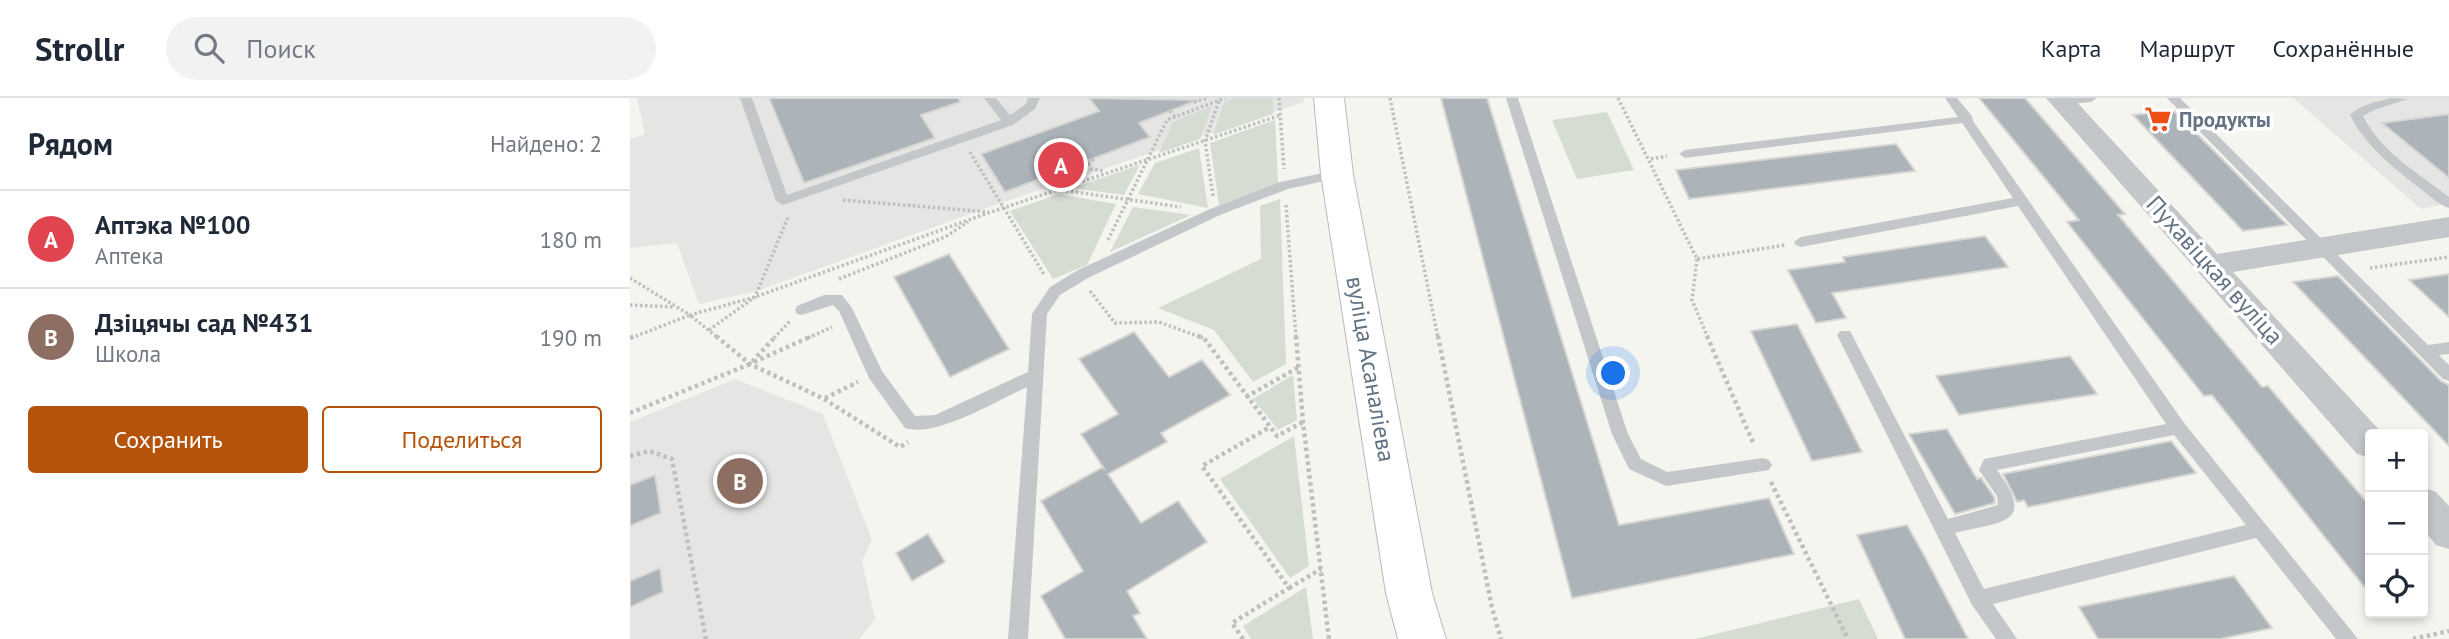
<!DOCTYPE html>
<html lang="ru">
<meta charset="utf-8">
<style>
body{margin:0;font-family:"PT Sans",sans-serif;background:#f2f2f3;color:#1f2937}
.controls{position:absolute;right:21px;bottom:21px;display:grid;overflow:hidden;border-radius:7px;box-shadow:0 4px 10px #0003}
.controls button{width:63px;height:63px;display:grid;place-items:center;padding:0;border:0;border-bottom:2px solid #e0e1e3;background:#fff;color:#1f2937;font:35px sans-serif}
.you{position:absolute;left:984px;top:276px;width:24px;height:24px;margin:-18px;border:5px solid #fff;border-radius:50%;background:#1a73e8;box-shadow:0 0 0 10px #1a73e833}
.badge{display:grid;place-items:center;width:46px;height:46px;border-radius:50%;background:#b45309;color:#fff;font-size:23px;font-weight:700}
.pin{position:absolute;translate:-50% -50%;border:4px solid #fff;box-shadow:0 2px 7px #0006}
.list{margin:0;padding:0;list-style:none}
h2{display:flex;justify-content:space-between;align-items:center;height:91px;margin:0;padding:0 28px;font-size:30px}
h2 small{font-size:23px;font-weight:400;color:#747a83}
.list li{display:grid;grid-template-columns:46px 1fr auto;gap:21px;align-items:center;box-sizing:border-box;height:98px;padding:0 28px;border-top:2px solid #e0e1e3}
.list b{display:block;font-size:26px;white-space:nowrap}
.list p{margin:0;font-size:23px;white-space:nowrap;color:#747a83}
.list em{font-size:23px;font-style:normal;color:#747a83}
.actions{display:flex;gap:14px;padding:21px 28px}
.actions a{flex:1;padding:16px 0;border:2px solid #b45309;border-radius:7px;text-align:center;font-size:24px;color:#b45309}
.actions .main{background:#b45309;color:#fff}
.icon{flex:none;width:38px;height:38px;fill:none;stroke:currentColor;stroke-width:2;stroke-linecap:round;stroke-linejoin:round}
.map{position:relative;flex:none;width:1819px;height:541px;overflow:hidden}
header{display:flex;align-items:center;gap:42px;box-sizing:border-box;height:98px;padding:0 35px;background:#fff;border-bottom:2px solid #e0e1e3}
header strong{font-size:33px}
nav{display:flex;gap:38px;margin-inline-start:auto;font-size:24px}
.search{width:490px;height:63px;background:#f2f2f3;display:flex;align-items:center;gap:18px;box-sizing:border-box;padding:0 24px;border-radius:38px;color:#747a83;font-size:26px}
main{display:flex}
aside{flex:1;background:#fff}
.map>svg:first-child{display:block}
.built{fill:#e5e6e4}
.green{fill:#d5dcd1}
.building{fill:#acb3b9;stroke:#d6d6d3;stroke-width:2}
.lines{fill:none;stroke-linecap:round;stroke-linejoin:round}
.secondary-casing{stroke:#b6babf;stroke-width:2}
.path-far1{stroke:#bdbfc1;stroke-width:3.5;stroke-dasharray:2.5 2.5;stroke-linecap:butt}
.path{stroke:#bdbfc1;stroke-width:4.5;stroke-dasharray:3.5 3.5;stroke-linecap:butt}
.lane{fill:#c4c7ca;fill-rule:evenodd}
.street{fill:#c4c7ca;fill-rule:evenodd}
.secondary{fill:#fff;fill-rule:evenodd}
.labels{text-anchor:middle;dominant-baseline:central;stroke-width:7;stroke-linejoin:round;paint-order:stroke}
.far-poi-label{font-size:21px;font-weight:bold;fill:#627383;stroke:#fff;text-anchor:start}
.street-label{font-size:24px;fill:#627383;stroke:#fff}
</style>
<header>
<strong>Strollr</strong>
<div class="search"><svg class="icon" aria-label="search" viewBox="0 0 24 24"><circle cx="10" cy="10" r="6"/><path d="M15 15l6 6"/></svg>Поиск</div>
<nav><a>Карта</a><a>Маршрут</a><a>Сохранённые</a></nav>
</header>
<main>
<aside>
<h2>Рядом<small>Найдено: 2</small></h2>
<ul class="list">
<li><span class="badge" style="background:#e0444e">A</span><div><b>Аптэка №100</b><p>Аптека</p></div><em>180 m</em></li>
<li><span class="badge" style="background:#8d6e63">B</span><div><b>Дзіцячы сад №431</b><p>Школа</p></div><em>190 m</em></li>
</ul>
<div class="actions"><a class="main">Сохранить</a><a>Поделиться</a></div>
</aside>
<div class="map">
<svg width="1819" height="541" viewBox="0 0 1819 541">
<rect width="100%" height="100%" fill="#f5f5f0"/>
<g class="built">
<path d="M7 0H673L674 4 362 108 127 193 69 206 47 145 0 150V41L15 36Z"/>
<path d="M1663 0H1819V105L1791 111Z"/>
<path d="M105 281 193 316 242 442 232 463 245 521 229 541H0V324Z"/>
</g>
<g class="green">
<path d="M605 0H643V16L583 37 594 4Z"/>
<path d="M582 8 570 41 529 55 543 24Z"/>
<path d="M977 14 1004 72 947 81 922 22Z"/>
<path d="M645 22 648 85 589 107 580 45Z"/>
<path d="M569 50 578 110 508 96 525 65Z"/>
<path d="M510 67 494 97 442 90Z"/>
<path d="M428 96 486 106 457 167 423 181 380 113Z"/>
<path d="M650 101 656 266 623 284 584 232 528 210 631 161 630 108Z"/>
<path d="M503 109 561 117 480 154Z"/>
<path d="M663 277 667 322 648 332 623 301Z"/>
<path d="M664 338 679 468 660 480 590 381Z"/>
<path d="M676 489 683 541H621L613 528Z"/>
<path d="M1229 501 1248 541H1065Z"/>
</g>
<g class="building">
<path d="M139 0H329L330 4 291 17 305 40 174 85Z"/>
<path d="M459 0 568 2 509 25 520 39 375 94 351 56 469 13Z"/>
<path d="M811 0H857L989 427 1139 400 1164 456 942 500Z"/>
<path d="M1349 0H1395L1495 116 1488 117 1632 289 1638 288 1740 408V496L1582 297 1574 298 1437 124 1449 122Z"/>
<path d="M1543 12 1599 68 1657 127 1613 133 1503 17Z"/>
<path d="M1819 16V80L1752 25Z"/>
<path d="M1266 46 1285 73 1059 101 1046 72Z"/>
<path d="M1355 138 1378 169 1202 195 1216 220 1186 225 1158 172 1215 164 1213 159Z"/>
<path d="M319 156 379 251 320 279 264 179Z"/>
<path d="M1819 176V219L1779 182Z"/>
<path d="M1708 178 1811 283 1819 287V348L1663 184Z"/>
<path d="M1167 226 1216 322 1232 354 1182 363 1121 233Z"/>
<path d="M504 234 539 279 572 262 600 297 531 335 537 344 478 376 511 425 548 403 577 444 497 493 510 515 503 518 517 541H435L411 498 453 473 411 403 473 369 475 372 451 336 488 316 449 261Z"/>
<path d="M1440 258 1467 296 1329 317 1306 278Z"/>
<path d="M1317 331 1347 381 1351 380 1364 399 1365 405 1325 416 1279 336Z"/>
<path d="M1541 343 1566 375 1398 409 1394 402 1387 404 1373 376Z"/>
<path d="M25 377 31 415 0 428V387Z"/>
<path d="M1277 427 1295 459 1338 541H1275L1227 437Z"/>
<path d="M298 436 315 464 282 483 266 455Z"/>
<path d="M30 470 33 494 0 509V483Z"/>
<path d="M1604 478 1642 530 1590 541H1468L1449 509Z"/>
</g>
<g class="lines">
<g class="secondary-casing">
<path id="secondary" d="M684 0H714L723 76 802 495 816 541H768L756 495 691 76Z"/>
</g>
<g class="path-far1">
<path d="M649 0 654 71"/>
<path d="M760 0 808 240"/>
<path d="M988 0 1067 161 1155 147"/>
<path d="M564 4 578 0"/>
<path d="M540 13 545 19"/>
<path d="M340 54 415 178"/>
<path d="M1021 61 1037 58"/>
<path d="M448 66H458L465 60"/>
<path d="M458 66 461 71 475 73"/>
<path d="M431 92 551 109"/>
<path d="M583 98 575 43 590 0"/>
<path d="M213 102 358 114"/>
<path d="M656 107 666 240"/>
<path d="M478 142 537 22 595 0"/>
<path d="M1067 161 1062 202 1078 240"/>
<path d="M1740 170 1819 159"/>
<path d="M0 180 60 217 125 199 358 115 651 17"/>
<path d="M209 181 315 139 338 124"/>
<path d="M460 193 485 225 529 224 573 240"/>
<path d="M0 207 45 209"/>
<path d="M79 232 125 199 158 119"/>
<path d="M1 240 60 217 88 240"/>
<path d="M144 240 160 223"/>
<path d="M178 240 202 229"/>
</g>
<g class="path">
<path d="M86 238 120 266 194 301 270 349 278 344"/>
<path d="M568 238 574 240 647 338 673 324"/>
<path d="M666 238 673 324 699 541"/>
<path d="M808 238 862 510 871 541"/>
<path d="M1077 238 1124 347"/>
<path d="M0 240 5 238"/>
<path d="M124 264 182 238"/>
<path d="M616 299 669 269"/>
<path d="M195 300 228 284"/>
<path d="M0 315 120 266 146 238"/>
<path d="M0 358 19 353 42 361 76 541"/>
<path d="M1141 384 1218 541"/>
<path d="M659 490 691 471"/>
<path d="M613 541 602 525 659 490 572 368 640 329"/>
<path d="M1783 541 1819 533"/>
</g>
<g class="lane">
<path d="M110 0H122L157 97 371 22 354 0H366L380 17 396 6 398 0H410L405 11 383 27 153 107 146 103Z"/>
<path d="M876 0H888L998 336 1011 361 1037 374 1133 360 1139 362 1142 367 1139 372 1036 388 999 371 982 336Z"/>
<path d="M1315 0H1327L1342 18 1343 23 1554 325 1728 541H1706L1626 440 1363 506 1387 541H1366L1342 507 1207 237 1210 233H1220L1318 421 1368 407 1367 398 1349 372 1354 361 1536 326 1388 108 1171 149 1166 147 1164 144 1171 139 1383 100 1332 25 1055 60 1049 56 1055 52 1328 19ZM1544 337 1616 427 1354 491 1325 435C1372 423 1407 427 1367 372Z"/>
<path d="M1435 0H1467L1461 4 1429 7V1Z"/>
<path d="M1537 0H1550L1798 247 1819 244V256L1809 257 1819 267V283L1813 281Z"/>
<path d="M1761 0 1778 1 1744 12 1733 18C1751 54 1788 75 1819 99V110C1809 107 1800 98 1792 92 1764 70 1736 49 1720 17 1732 6 1746 4 1761 0Z"/>
<path d="M707 72 714 76 712 79 658 91 590 117 458 180 430 197 417 216 398 541H378L397 289C367 302 307 340 275 330L239 280 209 213 203 207 172 217 167 216 165 212 167 208 194 197H212L222 210 252 273 285 318 305 317 398 274 402 216 420 189 448 172 580 111 650 84Z"/>
</g>
<g class="street">
<path d="M1416 0H1443L1587 156 1819 119V139L1603 174 1753 336H1740V360L1727 356Z"/>
<path d="M1793 389 1806 394 1819 408V451L1806 447 1793 431Z"/>
</g>
<use href="#secondary" class="secondary"/>
</g>
<defs>
<g id="supermarket-bare" transform="scale(2.1)"><path d="M-6-5.5h2.5l.6 2H6L4.5 2H-2.5L-4.4-4H-6ZM-1.5 3.2a1.3 1.3 0 1 0 .1 0ZM3 3.2a1.3 1.3 0 1 0 .1 0Z" fill="#ee4f17" stroke="#fff" stroke-width="2.5" paint-order="stroke"/></g>
</defs>
<g fill-rule="evenodd">
<use href="#supermarket-bare" x="1528" y="21"/>
</g>
<g class="labels">
<g class="far-poi-label">
<text x="1549" y="21">Продукты</text>
</g>
<g class="street-label">
<text transform="translate(1585 172) rotate(48)">Пухавіцкая вуліца</text>
<text transform="translate(741 271) rotate(80)">вуліца Асаналіева</text>
</g>
</g>
</svg>
<div class="controls">
<button>+</button>
<button>−</button>
<button><svg class="icon" aria-label="locate" viewBox="0 0 24 24"><circle cx="12" cy="12" r="6"/><path d="M12 2v4M12 18v4M2 12h4M18 12h4"/></svg></button>
</div>
<div class="you"></div>
<div class="pin badge" style="left:431px;top:67px;background:#e0444e">A</div>
<div class="pin badge" style="left:110px;top:383px;background:#8d6e63">B</div>
</div>
</main>
